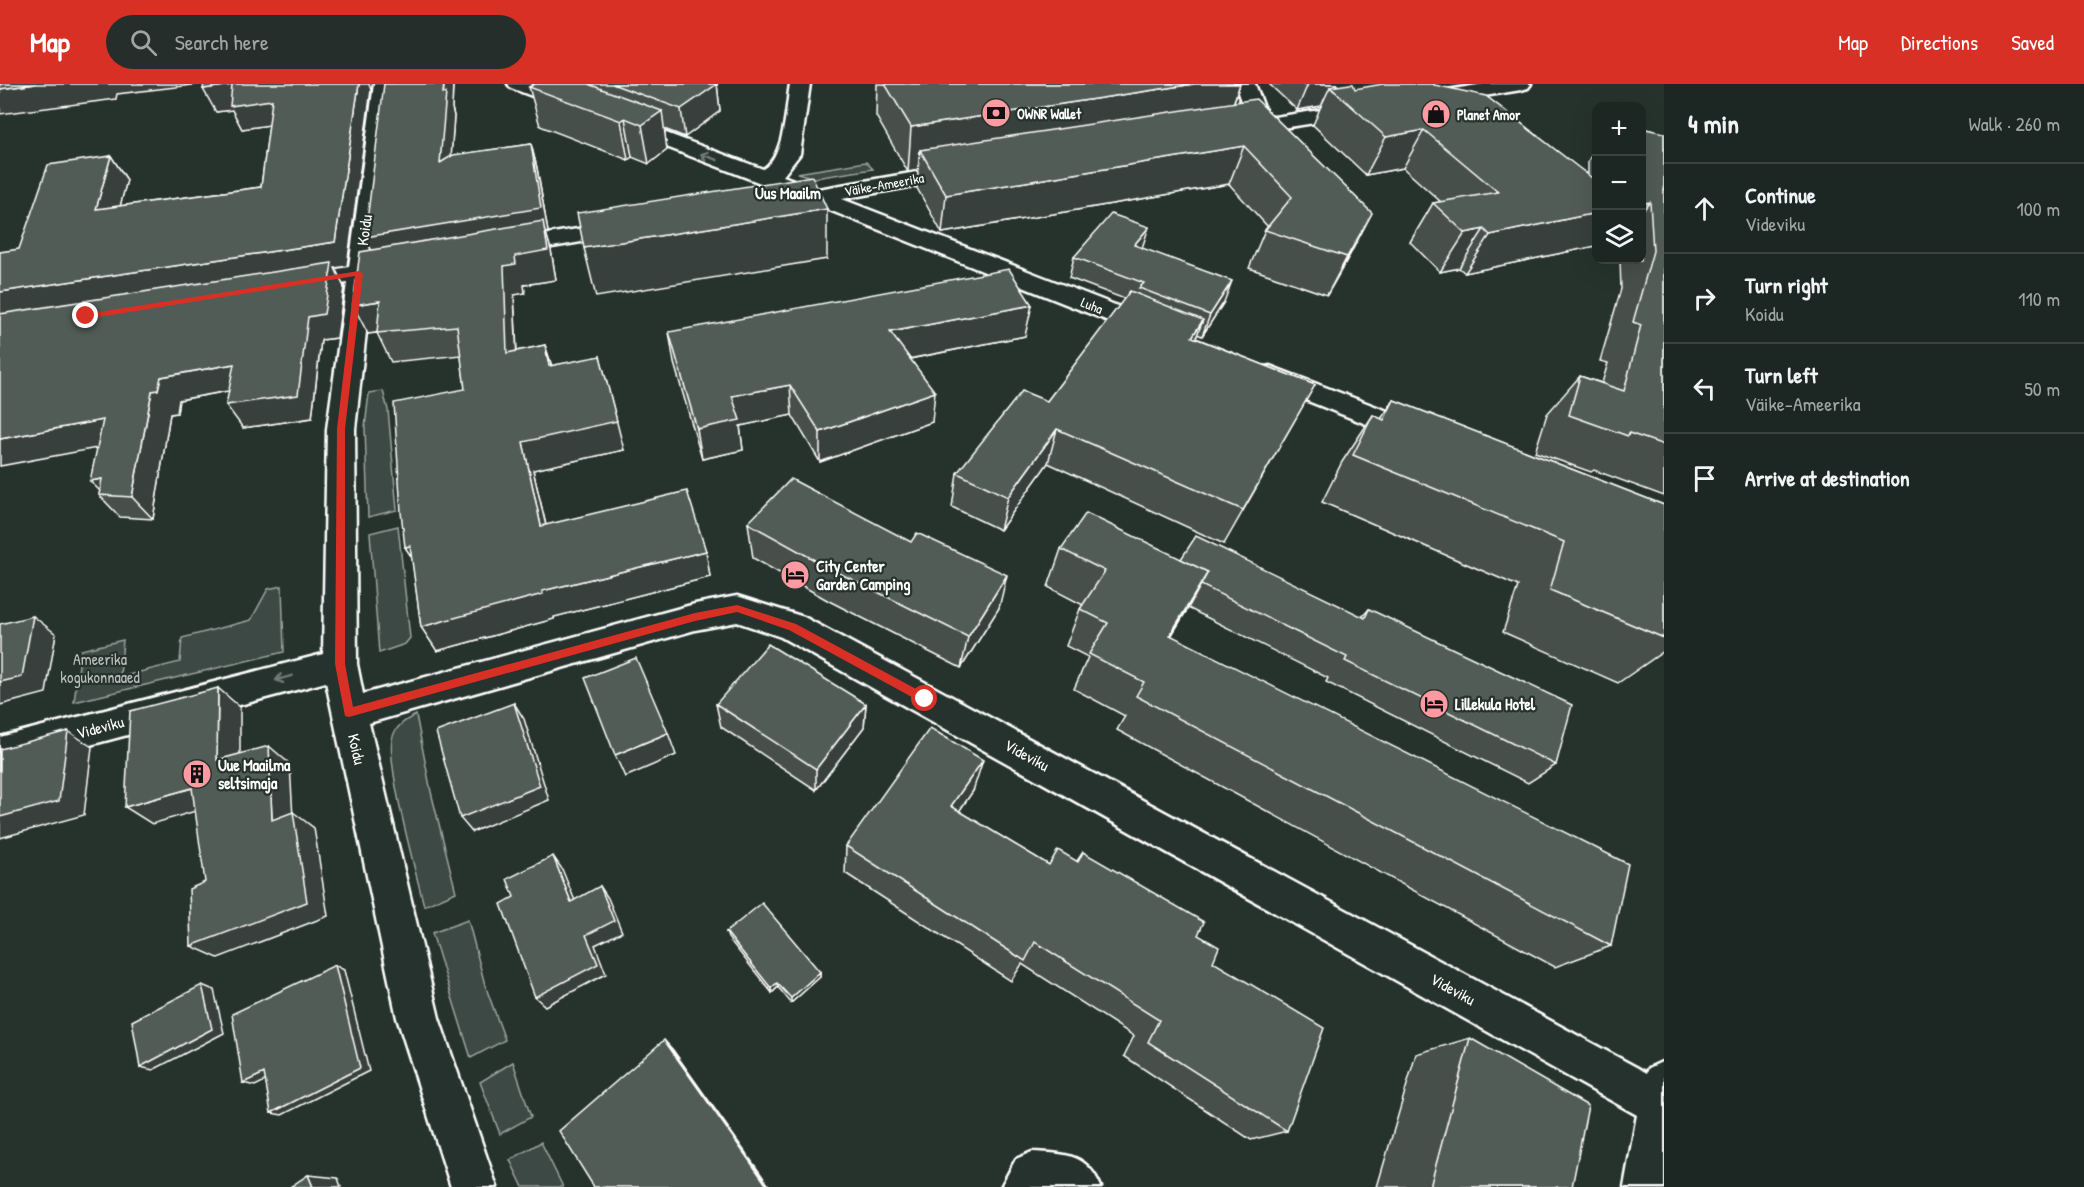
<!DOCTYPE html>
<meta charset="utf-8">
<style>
body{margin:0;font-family:"Patrick Hand",sans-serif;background:#252e2a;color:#f1f3f6}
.controls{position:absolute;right:18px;top:18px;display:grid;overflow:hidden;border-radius:12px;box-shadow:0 6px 24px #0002}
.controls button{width:54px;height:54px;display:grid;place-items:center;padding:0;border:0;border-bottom:2px solid #3a4340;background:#1c2622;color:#f1f3f6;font:30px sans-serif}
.stop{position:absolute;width:18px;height:18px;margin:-14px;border:4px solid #d93025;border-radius:50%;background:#fff}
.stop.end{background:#d93025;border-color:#fff;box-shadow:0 2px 6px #0008}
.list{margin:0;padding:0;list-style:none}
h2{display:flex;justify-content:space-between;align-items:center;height:78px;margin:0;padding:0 24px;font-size:26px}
h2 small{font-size:20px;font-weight:400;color:#a0a5a5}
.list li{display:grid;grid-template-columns:39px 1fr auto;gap:18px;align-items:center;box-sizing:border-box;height:90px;padding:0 24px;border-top:2px solid #3a4340}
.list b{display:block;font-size:22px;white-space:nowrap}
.list p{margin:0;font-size:20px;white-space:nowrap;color:#a0a5a5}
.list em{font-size:20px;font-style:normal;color:#a0a5a5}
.icon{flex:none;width:33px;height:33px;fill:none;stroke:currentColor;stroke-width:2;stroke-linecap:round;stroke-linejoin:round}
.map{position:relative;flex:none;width:1664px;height:1103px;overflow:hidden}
header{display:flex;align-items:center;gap:36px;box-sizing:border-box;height:84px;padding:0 30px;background:#d93025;color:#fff}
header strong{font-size:28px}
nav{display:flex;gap:33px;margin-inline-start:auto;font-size:21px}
.search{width:420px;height:54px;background:#252e2a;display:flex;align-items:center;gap:15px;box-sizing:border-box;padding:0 21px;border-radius:33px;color:#a0a5a5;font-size:22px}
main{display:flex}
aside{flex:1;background:#1c2622}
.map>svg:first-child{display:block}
.green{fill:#3e4944;stroke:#9ea4a2;stroke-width:1.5}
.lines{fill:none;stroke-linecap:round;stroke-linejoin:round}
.minor-casing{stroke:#fff;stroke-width:5}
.minor{fill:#26332d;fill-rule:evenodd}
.wall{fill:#464f4b;stroke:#fff;stroke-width:1.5}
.shaded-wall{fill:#39403d;stroke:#fff;stroke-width:1.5}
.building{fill:#515c57;stroke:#fff;stroke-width:1.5}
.oneway{stroke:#727a76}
.route{fill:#d93025}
.labels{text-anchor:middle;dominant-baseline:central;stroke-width:4.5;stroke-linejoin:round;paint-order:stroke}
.far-poi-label{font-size:14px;font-weight:bold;fill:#fff;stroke:#26332d;text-anchor:start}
.far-street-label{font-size:14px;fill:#fff;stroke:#26332d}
.far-quarter-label{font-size:16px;font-weight:bold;fill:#fff;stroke:#26332d}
.street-label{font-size:16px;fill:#fff;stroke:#26332d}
.poi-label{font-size:16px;font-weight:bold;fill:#fff;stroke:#26332d;text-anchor:start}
.park-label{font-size:16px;fill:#bbbfbe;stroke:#26332d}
</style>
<header>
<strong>Map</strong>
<div class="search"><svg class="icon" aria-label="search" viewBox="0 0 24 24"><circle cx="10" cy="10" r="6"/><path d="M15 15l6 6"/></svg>Search here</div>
<nav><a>Map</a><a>Directions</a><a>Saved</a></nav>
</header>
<main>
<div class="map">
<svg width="1664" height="1103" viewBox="0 0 1664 1103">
<rect width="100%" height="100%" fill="#26332d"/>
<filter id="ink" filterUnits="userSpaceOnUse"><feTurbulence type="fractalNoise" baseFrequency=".0167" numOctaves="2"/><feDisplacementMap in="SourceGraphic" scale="12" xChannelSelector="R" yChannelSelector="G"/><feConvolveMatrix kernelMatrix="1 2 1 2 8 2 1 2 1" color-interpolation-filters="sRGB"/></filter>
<g filter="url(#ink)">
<g class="green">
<path d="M866 78 873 85 815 94 797 89Z"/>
<path d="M383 307 388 326 397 426 368 433 365 343 369 309Z"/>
<path d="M398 442 410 554 405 560 379 569 370 449Z"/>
<path d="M282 502 284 568 74 618 81 566 123 556 120 593 180 578 182 554 251 536 268 505Z"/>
<path d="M416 631 431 708 456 808 424 822C417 792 384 675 393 652 397 641 406 636 416 631Z"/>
<path d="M468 836 485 901 505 956 471 974 432 849Z"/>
<path d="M513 978 531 1033 500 1050 480 998Z"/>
<path d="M541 1058 563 1103H523L510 1076Z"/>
</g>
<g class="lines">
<g class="minor-casing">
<g id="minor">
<path d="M374 0H394L374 179 401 174 410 177 413 182 410 187 372 195 355 345 357 580 363 610 695 520 737 512 804 533 1647 989 1649 984 1664 977V1103H1624L1637 1031 781 553 737 538 695 546 369 639 439 934 497 1103H451L397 934 326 598 0 685V653L323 570 327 345 347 199 295 208 286 206 283 200 286 194 295 192 349 183Z"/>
<path d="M508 0H536L580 17 583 21 580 25 573 27 566 25 511 4Z"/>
<path d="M790 0H810L800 70 783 92 818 105 963 80 971 82 974 87 971 92 842 115 1164 240 1168 246 1164 252 1155 255 1146 252 814 120 778 126 770 124 767 119 770 114 789 110 617 44 613 40 617 36 624 34 631 36 763 85C785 72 786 24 790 0Z"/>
<path d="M1235 0H1255L1268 34 1360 20 1367 22 1370 26 1367 30 1360 32 1237 51 1229 50 1226 45 1229 40 1248 37Z"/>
<path d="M1484 0H1531L1528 4 1521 6 1423 22 1416 20 1413 16 1416 12 1423 10Z"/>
<path d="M626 137 634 139 638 144 634 149 505 171 497 169 493 164 497 159 505 157Z"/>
<path d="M1270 282 1424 341 1428 348 1424 355 1414 358 1404 355 1260 298 1257 291 1260 284Z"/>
<path d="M1032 1068C1065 1070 1087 1069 1101 1103H1001L1016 1075Z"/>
</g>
</g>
<use href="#minor" class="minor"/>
</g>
<g class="wall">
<path d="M453 0 452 24 454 32 451 72 531 60 537 84 548 148 546 149 551 166 556 196 524 201 525 209 514 211 517 267 545 261 552 282 624 366 533 386 546 441 706 467 710 493 554 533V535L437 567 421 543 412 473 405 463 465 305 461 271 391 278 377 249 368 250 371 166 365 153Z"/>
<path d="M535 0H717L720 27 685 53 664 45 667 66 649 80 632 73 628 76 540 42 529 3Z"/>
<path d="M877 0H1240L1234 18 1352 167 1327 211 1249 184 1265 146 1268 143 1229 100 942 149 917 104 918 86 908 88 876 32Z"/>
<path d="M1269 0H1337L1336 2 1355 5 1434 1 1588 90V77L1596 64V162L1465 189 1459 184 1440 188 1410 158 1433 119 1441 118 1403 84 1366 91 1313 41 1321 22 1297 26Z"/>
<path d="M371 6 347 182 335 184 344 203 337 254 321 256 312 334 243 344 229 307 179 316 177 329 170 330 153 435 120 433 99 411 100 406 97 364 19 165 111 72 127 96 120 122 261 103 269 41 242 45 232 26 216 28Z"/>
<path d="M1641 44 1664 49V412L1594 386 1591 388 1535 368 1547 330 1580 292 1602 299 1608 279 1600 277 1621 205 1620 176H1641Z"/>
<path d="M1142 164 1224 218 1202 252 1197 250 1196 254 1315 301 1224 460 1048 379 1000 446 952 423 957 389 1047 317 1125 215 1069 194 1074 173Z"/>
<path d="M669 248 1025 252 910 275 932 338 820 378 792 331 740 342 743 366 702 375 674 279Z"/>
<path d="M1394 316 1664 421V567L1618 599 1503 548 1518 502 1322 418 1342 378 1373 331 1381 335Z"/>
<path d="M748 439 999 524 961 584 829 517 753 474Z"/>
<path d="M1061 465 1181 475 1362 533 1369 525 1556 681 1528 699 1326 598 1328 594 1188 524 1171 552 1611 862 1555 883 1117 646 1125 632 1074 605 1088 573 1066 562 1080 525 1083 521 1048 503Z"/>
<path d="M716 620H866L864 643 816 706 721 643Z"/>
<path d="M973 707 959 727 1049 781 1077 777 1083 768 1198 851 1213 878 1287 1047 1251 1056 1124 972 1134 952 1022 880 1011 897 845 789 846 762Z"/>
<path d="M726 848 820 888V893L791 919 778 903 772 909 728 854Z"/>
<path d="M1470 954 1572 1103H1377L1416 970Z"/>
</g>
<g class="shaded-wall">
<path d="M36 0H201L117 10 116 15 0 30V5Z"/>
<path d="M359 0H369L371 6 347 182 335 184 344 203 337 254 321 256 312 334 243 344 226 321 308 233 0 235V208L335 158Z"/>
<path d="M444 0H453L452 24 454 32 449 103 440 79Z"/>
<path d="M717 0 720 27 685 53 681 25Z"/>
<path d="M1194 0H1240L1227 37 920 66 918 86 908 88 911 43Z"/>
<path d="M1308 0H1337L1334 7 1330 3 1321 22 1297 26Z"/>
<path d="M232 1 272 16 284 39 242 45 232 26 216 28 203 5Z"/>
<path d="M662 27 667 66 649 80 642 41Z"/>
<path d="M625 34 632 73 628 76 621 37Z"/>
<path d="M1424 46 1403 84 1366 91 1386 53Z"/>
<path d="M531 60 537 84 548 148 546 149 551 166 556 196 524 201 525 209 514 211 518 297 507 269 377 177 365 153Z"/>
<path d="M1244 62 1229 100 942 149 946 111Z"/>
<path d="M111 72 127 96 113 149 96 125Z"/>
<path d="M1650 118 1641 129V120Z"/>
<path d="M827 125V175L596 213 584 164Z"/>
<path d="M1372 129 1352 167 1327 211 1347 173Z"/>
<path d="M1596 129V162L1465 189 1490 151Z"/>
<path d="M1149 143 1142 164 1134 161Z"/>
<path d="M1484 145 1459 184 1440 188 1465 149Z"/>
<path d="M1232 197 1224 218 1202 252 1210 231Z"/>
<path d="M380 217 394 246 368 250 353 221Z"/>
<path d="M1032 221 1025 252 888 279 890 248Z"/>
<path d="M1203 236 1189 272 1192 253Z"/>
<path d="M545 261 554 290 549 282Z"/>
<path d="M600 272 624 366 533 386 552 468 541 442 523 358Z"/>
<path d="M234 280 250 303 179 316 177 329 170 330 153 435 132 413 152 307 161 293Z"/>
<path d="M790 301 792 331 740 342 743 366 702 375 697 345 732 312Z"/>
<path d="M935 308 932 338 820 378V348Z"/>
<path d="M103 336 124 359 0 382V355Z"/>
<path d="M1057 345 1048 379 1000 446 1008 413Z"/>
<path d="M102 395 104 411 90 397Z"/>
<path d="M410 462 422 489 405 463Z"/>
<path d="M706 467 710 493 554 533V535L437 567 421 543 542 507Z"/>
<path d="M1208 488 1187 526 1150 587 1170 551Z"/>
<path d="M1007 491 999 524 961 584 968 553Z"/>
<path d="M33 532 56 550 46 609 0 621V598Z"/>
<path d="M218 604 240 623V694L217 676Z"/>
<path d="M514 619 524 635 549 716 472 748 460 734Z"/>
<path d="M866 620 864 643 816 706V685Z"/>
<path d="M68 647 92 663 84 731 0 754V733Z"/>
<path d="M668 649 676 671 625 693 615 671Z"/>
<path d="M269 662 290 680 294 752 272 736Z"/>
<path d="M983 676 973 707 943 751 951 722Z"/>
<path d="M192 704 216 721 152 740 125 723Z"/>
<path d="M293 728 314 744 328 832 218 874 191 862Z"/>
<path d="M553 772 562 785 580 829 571 818Z"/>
<path d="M600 802 608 814 622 848 595 861 606 890 545 922 535 913 586 851Z"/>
<path d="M335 881 344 886 369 987 282 1031 271 1029Z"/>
<path d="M820 888V893L791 919V914Z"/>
<path d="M777 899 778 903 772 909 771 904Z"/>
<path d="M202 901 214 906 224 949 153 986 140 983Z"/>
<path d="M664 956 673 966 770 1103H768Z"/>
<path d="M264 989 275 992 255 1002 243 999Z"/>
<path d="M308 1091 338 1094 341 1103H313Z"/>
</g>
<g class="building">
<path d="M0 0H36L0 5Z"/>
<path d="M204 0H359L335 158 0 208V168L19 165 48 81 111 72 96 125 261 103 272 16 230 22 232 1 203 5Z"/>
<path d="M384 0H444L443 9H446L440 79 453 71 531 60 541 124 365 153Z"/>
<path d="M535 0H588L662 27 642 41 625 34 621 37 529 3Z"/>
<path d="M612 0H717L681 25Z"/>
<path d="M885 0H1194L911 43Z"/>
<path d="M1350 0H1353L1355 5 1383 0H1434V1L1486 12 1596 97V129L1490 151 1484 145 1465 149 1433 119 1498 108 1424 46 1386 53 1330 3Z"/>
<path d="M1256 15 1372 129 1347 173 1265 146 1292 113 1244 62 946 111 920 66Z"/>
<path d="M1641 44 1664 49V361L1629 349 1628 352 1569 331 1580 292 1624 307 1641 241 1633 238 1653 167 1650 118 1641 120Z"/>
<path d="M812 92 827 125 584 164 577 129Z"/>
<path d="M1111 130 1149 143 1134 161 1232 197 1210 231 1139 204 1144 199 1074 173Z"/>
<path d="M543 137 548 166 515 172 516 180 504 182 507 269 545 261 549 282 600 272 617 337 523 358 541 442 687 407 706 467 542 507 543 510 421 543 410 462 405 463 401 428 394 319 465 305 457 242 377 249 380 217 353 221 360 168Z"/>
<path d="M332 179 324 230 308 233 298 311 226 321 234 280 161 293 158 306 152 307 132 413 99 411 102 395 90 397 103 336 0 355V230Z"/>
<path d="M1009 185 1032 221 890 248 935 308 820 348 790 301 732 312 740 336 697 345 669 248Z"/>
<path d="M1130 207 1203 236 1192 253 1315 301 1243 426 1057 345 1008 413 957 389 1022 307 1047 317Z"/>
<path d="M1394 316 1664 421V554L1550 506 1564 458 1353 371 1373 331 1384 336Z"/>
<path d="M791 395 911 458 917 449 1007 491 968 553 829 484 748 439Z"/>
<path d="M1086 429 1208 488 1170 551 1628 780 1611 862 1136 612 1144 598 1089 570 1108 539 1080 525 1105 487 1061 465Z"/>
<path d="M1196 452 1365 534 1369 525 1572 621 1556 681 1345 577 1347 573 1201 501 1208 488 1181 475Z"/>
<path d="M33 532 22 593 0 598V540Z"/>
<path d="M768 560 866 620 816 685 716 620Z"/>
<path d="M636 574 668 649 615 671 585 594Z"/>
<path d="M218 604 217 676 269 662 272 736 293 728 307 818 191 862 189 805 205 798 192 704 125 723 130 627Z"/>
<path d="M514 619 540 702 460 734 436 648Z"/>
<path d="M930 644 983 676 951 722 1049 781 1058 766 1078 778 1083 768 1204 838 1198 851 1219 863 1213 878 1324 944 1287 1047 1148 958 1159 936 1035 858 1025 877 846 762Z"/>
<path d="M68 647 59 717 0 733V665Z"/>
<path d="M553 772 571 818 600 802 614 837 586 851 598 880 535 913 501 820 514 813 507 795Z"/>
<path d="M762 819 820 888 791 914 777 899 771 904 726 848Z"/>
<path d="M335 881 360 984 271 1029 264 989 243 999 232 930Z"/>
<path d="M202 901 212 945 140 983 132 937Z"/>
<path d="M1470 954 1588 1022 1572 1103H1430Z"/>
<path d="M664 956 768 1103H594L559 1047Z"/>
<path d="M308 1091 313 1103H290Z"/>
</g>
<defs><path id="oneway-shaft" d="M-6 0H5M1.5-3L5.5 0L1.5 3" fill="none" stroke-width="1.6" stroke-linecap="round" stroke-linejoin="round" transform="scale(1.5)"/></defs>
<g class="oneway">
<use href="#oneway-shaft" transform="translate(709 73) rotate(-159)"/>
<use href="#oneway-shaft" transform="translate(284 594) rotate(165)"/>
</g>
</g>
<path class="route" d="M359 187 363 190 345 345V580L353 623 695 529 737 521 796 540 929 612V618H921L789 546 737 528 695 537 349 633 345 632 335 580 337 345 355 192 86 235 82 232 86 230Z"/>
<defs>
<g id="bank-disc" transform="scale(1.5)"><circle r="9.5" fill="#ff9aa2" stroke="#26332d"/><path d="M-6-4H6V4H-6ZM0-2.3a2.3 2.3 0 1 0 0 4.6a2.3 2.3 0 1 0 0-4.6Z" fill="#111"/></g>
<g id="shop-disc" transform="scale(1.5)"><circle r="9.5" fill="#ff9aa2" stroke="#26332d"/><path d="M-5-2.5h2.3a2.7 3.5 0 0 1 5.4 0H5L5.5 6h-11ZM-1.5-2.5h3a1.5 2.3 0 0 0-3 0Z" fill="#111"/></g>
<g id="hotel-disc" transform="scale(1.5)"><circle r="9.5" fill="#ff9aa2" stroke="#26332d"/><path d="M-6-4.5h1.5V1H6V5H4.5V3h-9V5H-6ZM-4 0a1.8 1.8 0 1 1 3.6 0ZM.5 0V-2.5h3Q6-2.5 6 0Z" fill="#111"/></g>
<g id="building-disc" transform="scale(1.5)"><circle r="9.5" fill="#ff9aa2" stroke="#26332d"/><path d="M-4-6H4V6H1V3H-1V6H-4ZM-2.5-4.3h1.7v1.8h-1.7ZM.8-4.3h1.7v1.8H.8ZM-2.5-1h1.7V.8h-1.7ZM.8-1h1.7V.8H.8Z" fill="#111"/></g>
</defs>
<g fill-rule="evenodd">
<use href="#bank-disc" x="996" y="29"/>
<use href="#shop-disc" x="1436" y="30"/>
<use href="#hotel-disc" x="795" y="491"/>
<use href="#hotel-disc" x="1434" y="620"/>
<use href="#building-disc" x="197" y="690"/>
</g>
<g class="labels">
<g class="far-poi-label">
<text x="1017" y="29">OWNR Wallet</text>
<text x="1457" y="30">Planet Amor</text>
</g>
<g class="far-street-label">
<text transform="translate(884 100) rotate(-10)">Väike-Ameerika</text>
<text transform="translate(1092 221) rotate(22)">Luha</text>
</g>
<g class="far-quarter-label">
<text x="788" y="109">Uus Maailm</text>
</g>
<g class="street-label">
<text transform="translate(364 146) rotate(-82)">Koidu</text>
<text transform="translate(100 643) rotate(-15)">Videviku</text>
<text transform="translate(357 665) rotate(77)">Koidu</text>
<text transform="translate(1027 671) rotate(29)">Videviku</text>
<text transform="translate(1453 905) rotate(29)">Videviku</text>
</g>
<g class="poi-label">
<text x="816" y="482">City Center<tspan x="816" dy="18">Garden Camping</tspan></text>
<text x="1455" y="620">Lillekula Hotel</text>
<text x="218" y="681">Uue Maailma<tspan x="218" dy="18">seltsimaja</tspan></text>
</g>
<g class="park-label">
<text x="100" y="575">Ameerika<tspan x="100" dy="18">kogukonnaaed</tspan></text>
</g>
</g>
</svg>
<div class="controls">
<button>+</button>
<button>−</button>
<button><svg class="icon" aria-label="layers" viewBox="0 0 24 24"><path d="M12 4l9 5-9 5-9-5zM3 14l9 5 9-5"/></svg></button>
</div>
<div class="stop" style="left:925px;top:615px"></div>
<div class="stop end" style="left:86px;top:232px"></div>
</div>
<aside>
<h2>4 min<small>Walk · 260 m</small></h2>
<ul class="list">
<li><svg class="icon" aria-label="ahead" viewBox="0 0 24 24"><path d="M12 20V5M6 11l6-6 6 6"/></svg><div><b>Continue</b><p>Videviku</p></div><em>100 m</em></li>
<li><svg class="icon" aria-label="right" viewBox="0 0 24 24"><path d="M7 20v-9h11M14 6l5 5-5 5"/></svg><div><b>Turn right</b><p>Koidu</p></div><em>110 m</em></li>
<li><svg class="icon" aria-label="left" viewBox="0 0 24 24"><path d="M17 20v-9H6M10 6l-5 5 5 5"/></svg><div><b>Turn left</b><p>Väike-Ameerika</p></div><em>50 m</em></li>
<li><svg class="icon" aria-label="arrive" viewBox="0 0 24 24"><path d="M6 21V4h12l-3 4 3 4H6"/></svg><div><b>Arrive at destination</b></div></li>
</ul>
</aside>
</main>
